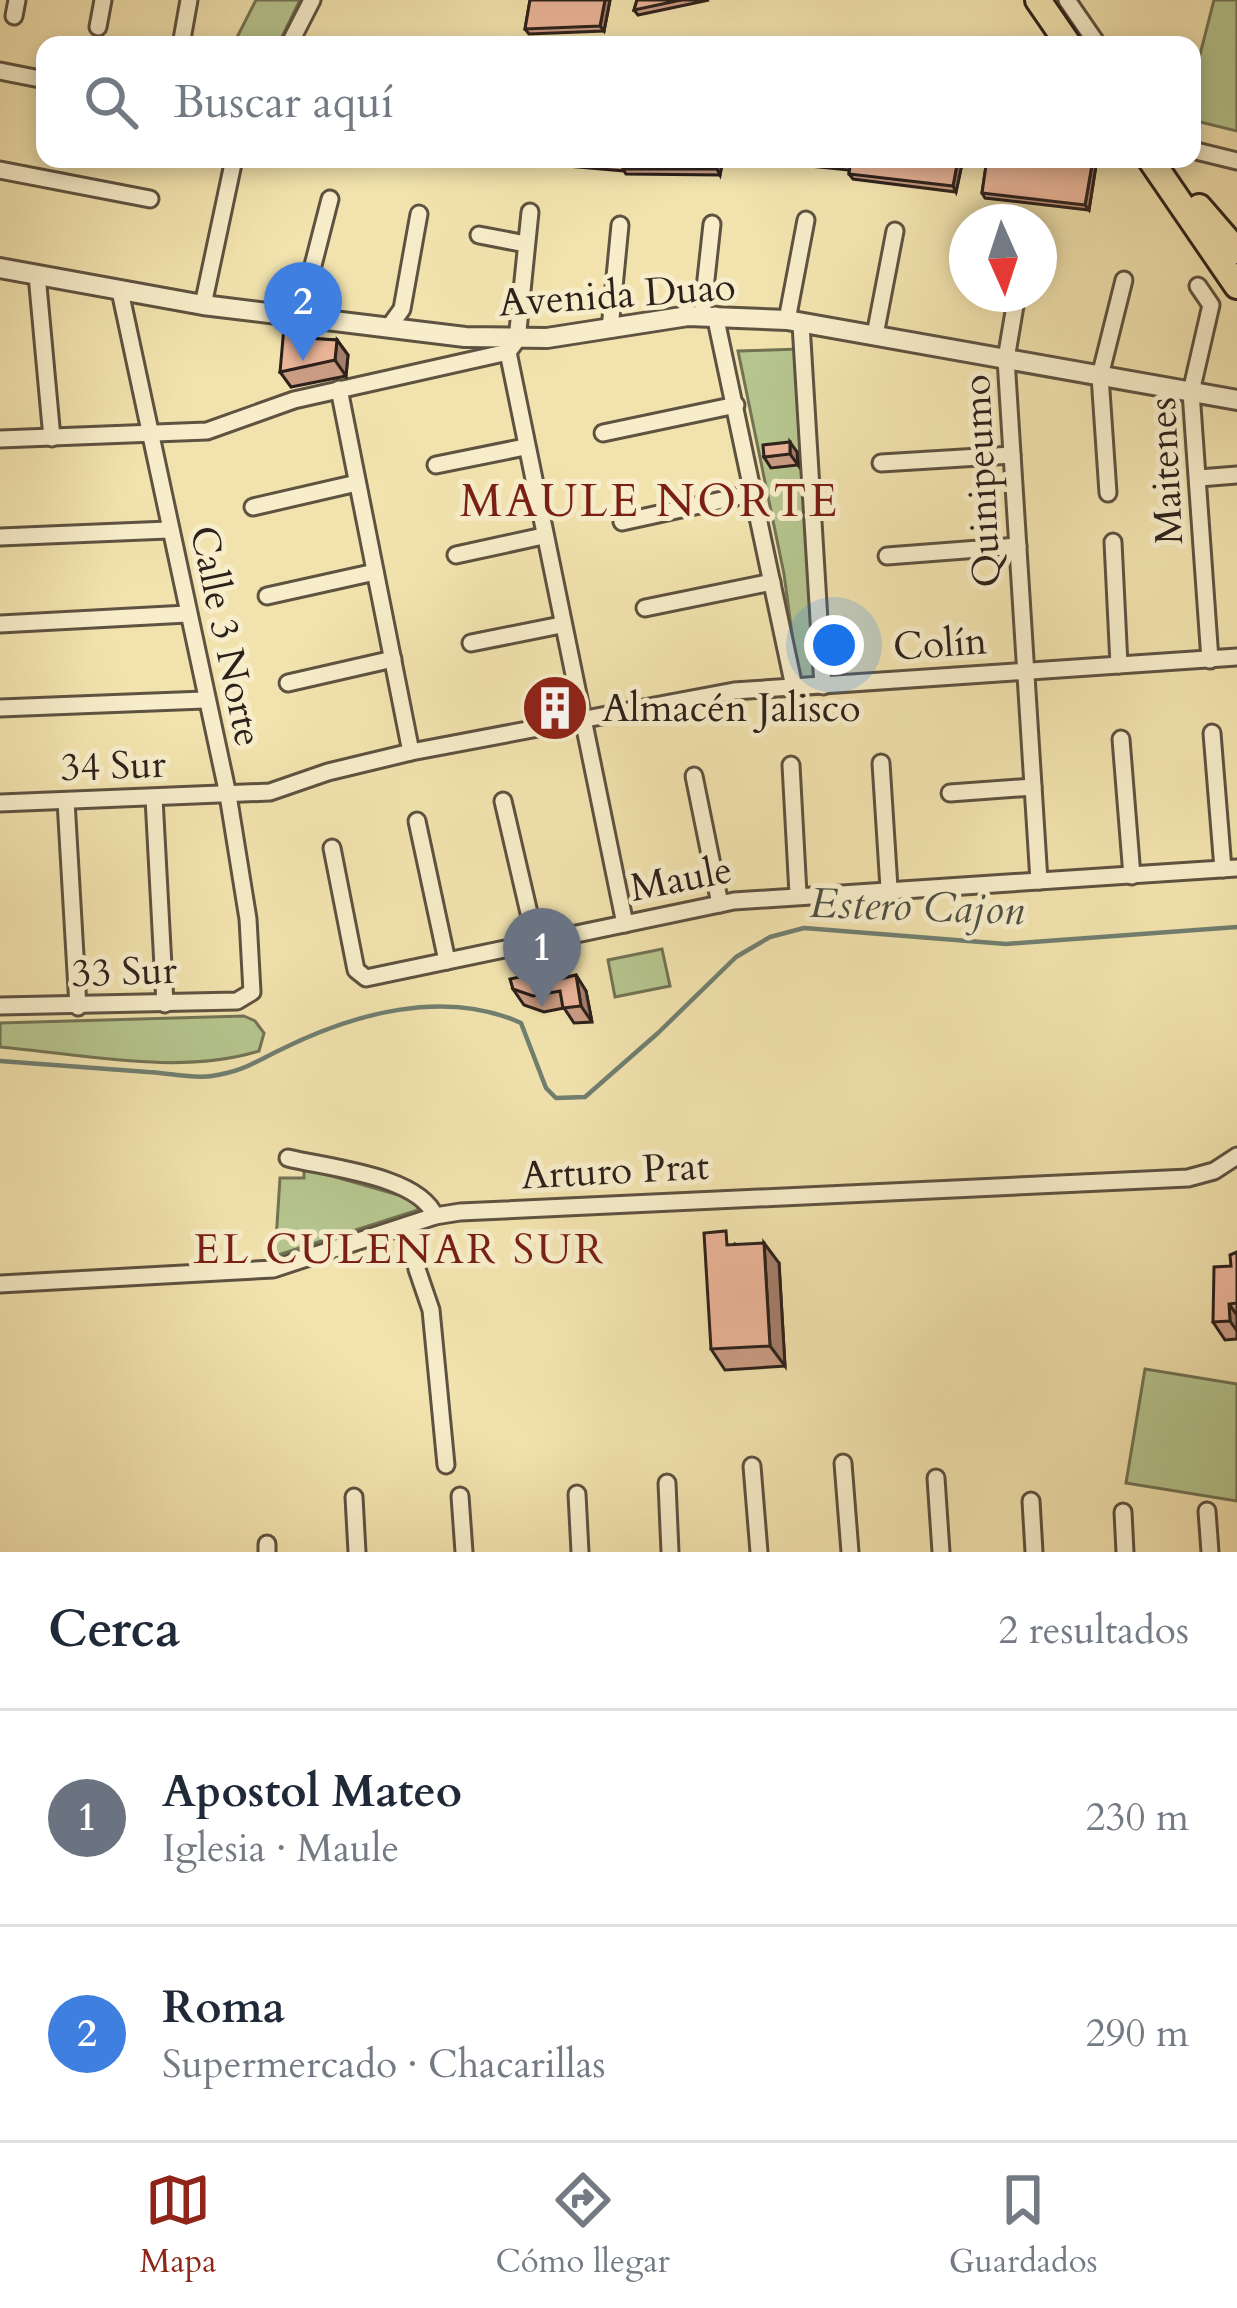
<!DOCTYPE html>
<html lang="es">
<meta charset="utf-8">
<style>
body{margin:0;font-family:Cardo,serif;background:#f2f2f3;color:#1f2937}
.compass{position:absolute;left:949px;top:204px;width:108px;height:108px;border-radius:50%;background:#fff;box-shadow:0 6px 18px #0003;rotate:177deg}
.you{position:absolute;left:834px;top:645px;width:42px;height:42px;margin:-30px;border:9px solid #fff;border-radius:50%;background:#1a73e8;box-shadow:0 0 0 18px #1a73e833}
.badge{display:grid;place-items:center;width:78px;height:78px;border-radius:50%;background:#8f2418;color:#fff;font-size:39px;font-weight:700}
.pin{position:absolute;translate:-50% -99px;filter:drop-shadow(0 3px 6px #0008)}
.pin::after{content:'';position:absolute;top:63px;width:42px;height:36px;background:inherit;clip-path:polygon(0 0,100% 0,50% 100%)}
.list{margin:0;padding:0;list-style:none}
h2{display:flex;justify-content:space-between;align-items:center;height:156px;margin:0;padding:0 48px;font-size:51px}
h2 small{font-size:39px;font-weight:400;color:#747a83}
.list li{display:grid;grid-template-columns:78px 1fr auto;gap:36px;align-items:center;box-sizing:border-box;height:216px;padding:0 48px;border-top:3px solid #e0e1e3}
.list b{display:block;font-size:45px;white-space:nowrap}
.list p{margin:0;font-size:39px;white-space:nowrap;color:#747a83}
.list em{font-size:39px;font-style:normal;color:#747a83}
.icon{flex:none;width:66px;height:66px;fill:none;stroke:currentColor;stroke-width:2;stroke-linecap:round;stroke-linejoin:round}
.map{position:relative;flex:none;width:1237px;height:1552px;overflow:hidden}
.search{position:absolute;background:#fff;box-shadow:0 6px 18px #0003;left:36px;right:36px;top:36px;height:132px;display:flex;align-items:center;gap:30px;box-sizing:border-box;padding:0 42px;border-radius:24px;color:#747a83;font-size:45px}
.sheet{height:588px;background:#fff}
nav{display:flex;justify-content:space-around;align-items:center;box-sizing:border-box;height:168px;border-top:3px solid #e0e1e3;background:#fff;font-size:33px;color:#747a83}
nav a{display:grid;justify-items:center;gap:6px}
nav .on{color:#8f2418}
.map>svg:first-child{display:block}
.green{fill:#b6c58e;stroke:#727354;stroke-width:3}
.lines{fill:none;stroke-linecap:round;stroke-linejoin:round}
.stream{stroke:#707f70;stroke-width:4.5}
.minor-casing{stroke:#5e5240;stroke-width:21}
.tertiary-casing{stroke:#5e5240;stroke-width:24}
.primary-casing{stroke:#2d211b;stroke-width:30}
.minor{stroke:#f7edca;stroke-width:15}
.tertiary{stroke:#f7edca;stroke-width:18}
.primary{stroke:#f2e3ae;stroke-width:24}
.wall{fill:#ca9c84;stroke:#2d211b;stroke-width:3}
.shaded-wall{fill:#a47f6b;stroke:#2d211b;stroke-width:3}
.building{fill:#ebb599;stroke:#2d211b;stroke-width:3}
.labels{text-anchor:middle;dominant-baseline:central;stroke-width:10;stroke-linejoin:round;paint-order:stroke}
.street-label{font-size:39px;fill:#2d211b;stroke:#f7edca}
.poi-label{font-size:39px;fill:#2d211b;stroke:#f7edca;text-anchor:start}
.water-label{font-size:42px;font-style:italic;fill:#4e5045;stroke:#f7edca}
.neighbourhood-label{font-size:42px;letter-spacing:3px;fill:#7a1f14;stroke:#f7edca}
.quarter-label{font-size:45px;letter-spacing:3px;fill:#7a1f14;stroke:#f7edca}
</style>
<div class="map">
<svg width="1237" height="1552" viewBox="0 0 1237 1552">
<rect width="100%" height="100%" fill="#f2e3ae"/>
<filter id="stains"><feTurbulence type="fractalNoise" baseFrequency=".00167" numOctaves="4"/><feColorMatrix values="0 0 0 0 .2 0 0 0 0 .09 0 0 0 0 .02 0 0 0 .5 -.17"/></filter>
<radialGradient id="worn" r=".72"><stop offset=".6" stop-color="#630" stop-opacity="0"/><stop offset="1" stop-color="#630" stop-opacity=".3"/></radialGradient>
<g class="green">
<path d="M256 0H300L278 45H233Z"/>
<path d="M1214 0H1237V131L1192 120V86Z"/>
<path d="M799 349 817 678 798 679 784 574 738 351Z"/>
<path d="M662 949 670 986 615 997 608 960Z"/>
<path d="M244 1016 255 1021 264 1033 259 1051C179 1076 82 1054 0 1047V1023Z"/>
<path d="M304 1168 416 1200 418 1210 275 1256 280 1178H304Z"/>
<path d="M1145 1369 1237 1384V1501L1126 1483Z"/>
</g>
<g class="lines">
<path class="stream" d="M0 1061C49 1065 99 1068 148 1072 169 1073 192 1079 212 1076 244 1071 253 1063 280 1050 352 1014 444 988 521 1023L546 1088 556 1098 585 1097 658 1033 736 957 770 937 804 928 1006 944 1237 927"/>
<g class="minor-casing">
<g id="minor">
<path d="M1067 0 1098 45"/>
<path d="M14 16 17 0"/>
<path d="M98 27 103 0"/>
<path d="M181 45 189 0"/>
<path d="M289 45 312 0"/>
<path d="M0 71 45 80"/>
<path d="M1192 150 1237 161"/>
<path d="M0 170 150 199"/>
<path d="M479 235 526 244"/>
<path d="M37 275 52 438"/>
<path d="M1198 286 1211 305 1191 392 1210 660"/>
<path d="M1017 294 1006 359 1039 881"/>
<path d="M203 305 234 159"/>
<path d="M715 315 794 687"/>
<path d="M300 316 330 199"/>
<path d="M702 316 712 224"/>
<path d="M787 320 806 220"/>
<path d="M801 324 823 686"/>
<path d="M389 327 402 309 419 214"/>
<path d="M610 329 620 225"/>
<path d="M875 335 895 231"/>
<path d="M508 352 625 924"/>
<path d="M339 389 411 752"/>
<path d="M603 433 736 405"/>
<path d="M0 439 207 431 294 400 508 352 517 340 530 212"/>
<path d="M881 463 1012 455"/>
<path d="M436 465 525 447"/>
<path d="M1199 478 1237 475"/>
<path d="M1108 493 1100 376 1124 280"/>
<path d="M253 507 357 483"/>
<path d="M622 522 754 493"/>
<path d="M0 537 168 530"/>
<path d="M1113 542 1119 665"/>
<path d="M456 555 543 536"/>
<path d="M887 556 1018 546"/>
<path d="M267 596 375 572"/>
<path d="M645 608 772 582"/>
<path d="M0 624 187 614"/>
<path d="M471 643 561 625"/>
<path d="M288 683 393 659"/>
<path d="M0 708 204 700"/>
<path d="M1212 733 1223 869"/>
<path d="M1121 739 1132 876"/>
<path d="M881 763 889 888"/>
<path d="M791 765 798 894"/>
<path d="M694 776 720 904"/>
<path d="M950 793 1033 787"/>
<path d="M154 798 165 1004"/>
<path d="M66 801 78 1007"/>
<path d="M503 801 536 943"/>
<path d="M0 803 270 792 328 772 411 752 734 691 1237 657"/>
<path d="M417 821 447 961"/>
<path d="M332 848 356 970 366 978 734 901 1237 868"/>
<path d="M0 1006 237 1001 252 992 248 919 228 795 120 291"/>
<path d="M288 1158C329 1168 419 1176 435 1216"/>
<path d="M408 1225 417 1269 431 1310 446 1465"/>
<path d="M0 1284 273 1269 435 1216 460 1212 1188 1178 1214 1171 1237 1156"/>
<path d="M843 1463 850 1552"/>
<path d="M752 1466 759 1552"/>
<path d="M936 1478 941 1552"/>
<path d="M667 1483 670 1552"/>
<path d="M577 1494 580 1552"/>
<path d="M460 1496 464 1552"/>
<path d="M354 1497 357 1552"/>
<path d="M1031 1501 1034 1552"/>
<path d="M1207 1511 1210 1552"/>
<path d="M1123 1512 1125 1552"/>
<path d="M267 1544V1552"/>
</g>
</g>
<g class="tertiary-casing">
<path id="tertiary" d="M0 268 203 305 465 337 547 338 688 316 787 320 1237 400"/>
</g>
<g class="primary-casing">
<g id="primary">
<path d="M1038 0 1069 45"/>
<path d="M1150 159 1237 286"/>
<path d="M1199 207 1237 251"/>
</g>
</g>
<use href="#minor" class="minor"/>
<use href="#tertiary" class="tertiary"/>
<use href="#primary" class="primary"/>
</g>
<g class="wall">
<path d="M530 0H610L604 31 529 34 525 29Z"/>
<path d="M637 0H709L638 15 634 10Z"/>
<path d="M519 159H723L720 175 626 174 624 171 521 162Z"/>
<path d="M740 159H963L956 192 853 179 849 174V170Z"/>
<path d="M987 159H1097L1089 210 985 198 982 193Z"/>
<path d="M315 339 337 340 348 355 346 376 291 387 280 372Z"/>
<path d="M797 452 798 465 771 468 764 457Z"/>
<path d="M555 683 566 699 568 710 543 715 532 699Z"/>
<path d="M576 975 586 991 592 1022 574 1023 564 1008 544 1012 524 1005 513 989Z"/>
<path d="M735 1244 779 1263 785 1366 725 1370 711 1349Z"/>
<path d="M1237 1252V1339L1225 1340 1213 1322Z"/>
</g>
<g class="shaded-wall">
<path d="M605 0H610L604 31 600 26Z"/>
<path d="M718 159H723L720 175 717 169Z"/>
<path d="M958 159H963L956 192 953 186Z"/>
<path d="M1093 159H1097L1089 210 1085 205Z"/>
<path d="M337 340 348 355 346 376 335 360Z"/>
<path d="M790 442 797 452 798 465 790 454Z"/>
<path d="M555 683 566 699 568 710 557 695Z"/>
<path d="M576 975 586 991 592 1022 581 1006Z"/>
<path d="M764 1243 779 1263 785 1366 770 1346Z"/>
<path d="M1229 1304 1237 1315V1331L1230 1321Z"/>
</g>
<g class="building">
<path d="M530 0H605L600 26 525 29Z"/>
<path d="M637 0H681L634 10Z"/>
<path d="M546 159H718L717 169H623V166Z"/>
<path d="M786 159H958L953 186 849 174 850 166Z"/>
<path d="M987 159H1093L1085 205 982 193Z"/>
<path d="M284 327 308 329 307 338 337 340 335 360 280 372Z"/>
<path d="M790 442V454L764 457 763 445Z"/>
<path d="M555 683 557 695 532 699 530 688Z"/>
<path d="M537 973 541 984 576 975 581 1006 563 1008 560 991 533 996 513 989 510 979Z"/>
<path d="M726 1231 727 1245 764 1243 770 1346 711 1349 704 1233Z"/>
<path d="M1237 1252V1303L1229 1304 1230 1321 1213 1322 1214 1267 1231 1266 1230 1255Z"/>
</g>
<defs>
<g id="building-disc" transform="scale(3.45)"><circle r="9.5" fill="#8f2418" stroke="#f7edca"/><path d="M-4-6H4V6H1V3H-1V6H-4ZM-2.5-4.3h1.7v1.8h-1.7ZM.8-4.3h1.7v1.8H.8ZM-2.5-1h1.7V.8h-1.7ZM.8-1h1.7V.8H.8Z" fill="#fff"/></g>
</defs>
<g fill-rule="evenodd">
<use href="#building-disc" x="555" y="708"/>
</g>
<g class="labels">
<g class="street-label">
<text transform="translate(617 295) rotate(-4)">Avenida Duao</text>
<text transform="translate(1166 471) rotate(-93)">Maitenes</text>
<text transform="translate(982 481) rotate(-93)">Quinipeumo</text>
<text transform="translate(226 636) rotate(78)">Calle 3 Norte</text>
<text transform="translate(940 644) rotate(-4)">Colín</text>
<text transform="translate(113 766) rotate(-2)">34 Sur</text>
<text transform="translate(681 879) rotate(-11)">Maule</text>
<text transform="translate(124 972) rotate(-2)">33 Sur</text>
<text transform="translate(615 1171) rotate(-3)">Arturo Prat</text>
</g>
<g class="poi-label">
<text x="602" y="708">Almacén Jalisco</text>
</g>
<g class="water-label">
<text transform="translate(917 907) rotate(2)">Estero Cajon</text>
</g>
<g class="neighbourhood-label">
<text x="400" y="1249">EL CULENAR SUR</text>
</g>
<g class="quarter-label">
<text x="650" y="501">MAULE NORTE</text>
</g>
</g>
<rect width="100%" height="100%" filter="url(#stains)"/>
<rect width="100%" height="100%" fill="url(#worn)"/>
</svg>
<svg class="compass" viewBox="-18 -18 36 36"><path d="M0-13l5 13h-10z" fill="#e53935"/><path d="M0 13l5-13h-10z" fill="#747a83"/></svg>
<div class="you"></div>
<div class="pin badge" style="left:542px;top:1007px;background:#6b7280">1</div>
<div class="pin badge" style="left:303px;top:361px;background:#3f7fe0">2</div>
<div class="search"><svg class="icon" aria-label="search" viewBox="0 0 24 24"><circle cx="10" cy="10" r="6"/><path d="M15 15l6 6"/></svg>Buscar aquí</div>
</div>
<section class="sheet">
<h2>Cerca<small>2 resultados</small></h2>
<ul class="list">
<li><span class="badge" style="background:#6b7280">1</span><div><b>Apostol Mateo</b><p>Iglesia · Maule</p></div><em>230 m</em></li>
<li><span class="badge" style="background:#3f7fe0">2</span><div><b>Roma</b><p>Supermercado · Chacarillas</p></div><em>290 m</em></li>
</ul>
</section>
<nav>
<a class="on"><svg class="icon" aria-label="map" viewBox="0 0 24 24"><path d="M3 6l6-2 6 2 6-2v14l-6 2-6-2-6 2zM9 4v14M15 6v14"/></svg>Mapa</a>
<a><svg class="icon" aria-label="directions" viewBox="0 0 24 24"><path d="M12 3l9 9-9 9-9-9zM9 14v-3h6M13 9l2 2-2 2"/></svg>Cómo llegar</a>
<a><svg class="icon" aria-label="saved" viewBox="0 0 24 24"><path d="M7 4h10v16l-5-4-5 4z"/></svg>Guardados</a>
</nav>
